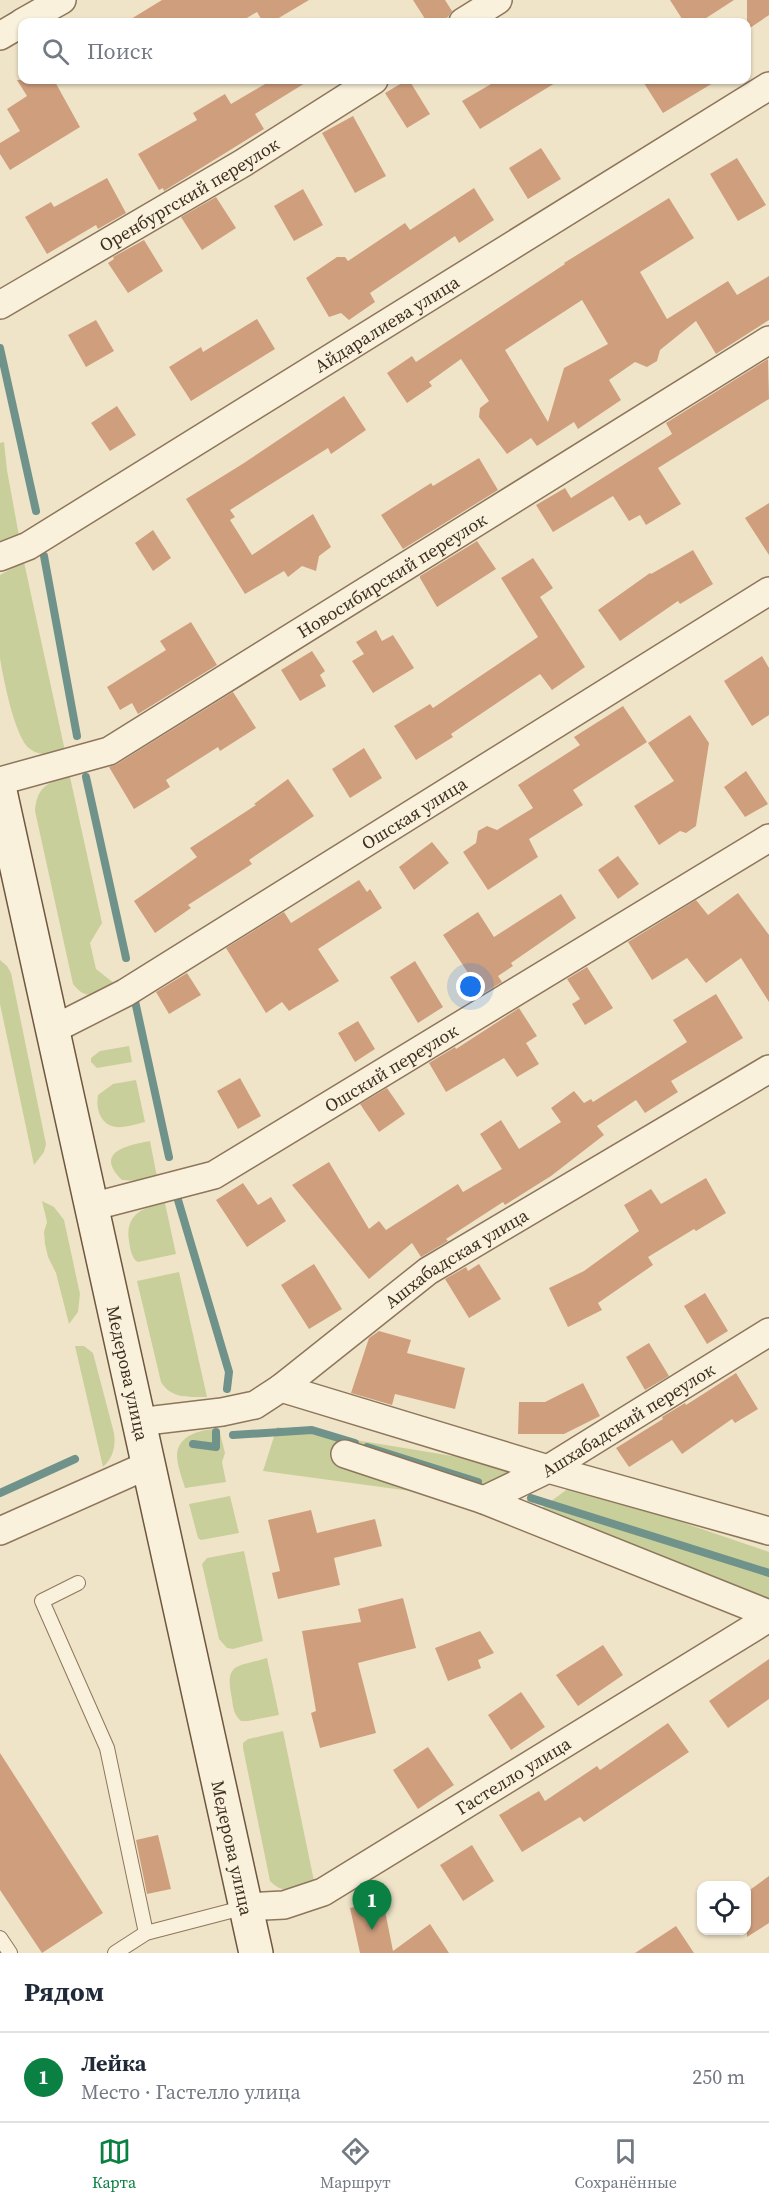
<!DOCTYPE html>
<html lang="ru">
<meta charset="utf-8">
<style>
body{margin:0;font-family:"Source Serif 4",serif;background:#f2f2f3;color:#1f2937}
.controls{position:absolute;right:18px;bottom:18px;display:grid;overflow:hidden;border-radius:12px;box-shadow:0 2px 4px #0004}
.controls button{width:54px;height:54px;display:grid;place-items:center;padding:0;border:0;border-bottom:2px solid #e0e1e3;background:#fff;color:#1f2937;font:30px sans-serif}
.you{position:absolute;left:471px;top:987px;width:21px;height:21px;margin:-15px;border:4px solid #fff;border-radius:50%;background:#1a73e8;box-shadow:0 0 0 9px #1a73e833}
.badge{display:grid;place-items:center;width:39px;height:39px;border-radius:50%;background:#0b8043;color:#fff;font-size:20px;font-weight:700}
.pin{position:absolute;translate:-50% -50px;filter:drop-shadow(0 2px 3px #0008)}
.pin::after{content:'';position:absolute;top:32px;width:21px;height:18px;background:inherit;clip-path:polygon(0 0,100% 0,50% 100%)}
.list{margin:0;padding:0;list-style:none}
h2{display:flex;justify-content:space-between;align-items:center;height:78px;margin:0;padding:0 24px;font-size:26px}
h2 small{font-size:20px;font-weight:400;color:#747a83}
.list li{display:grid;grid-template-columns:39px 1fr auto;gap:18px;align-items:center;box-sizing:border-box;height:90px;padding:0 24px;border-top:2px solid #e0e1e3}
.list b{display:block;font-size:22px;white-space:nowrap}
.list p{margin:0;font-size:20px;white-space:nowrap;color:#747a83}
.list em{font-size:20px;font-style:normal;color:#747a83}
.icon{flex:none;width:33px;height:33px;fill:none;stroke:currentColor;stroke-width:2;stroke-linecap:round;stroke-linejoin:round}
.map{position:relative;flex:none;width:769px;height:1953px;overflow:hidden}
.search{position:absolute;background:#fff;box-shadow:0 2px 4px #0004;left:18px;right:18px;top:18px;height:66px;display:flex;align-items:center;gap:15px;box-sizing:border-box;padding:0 21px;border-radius:12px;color:#747a83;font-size:22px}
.sheet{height:168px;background:#fff}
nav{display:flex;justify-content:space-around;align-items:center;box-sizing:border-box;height:84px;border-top:2px solid #e0e1e3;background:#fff;font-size:16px;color:#747a83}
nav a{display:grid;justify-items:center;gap:3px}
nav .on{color:#0b8043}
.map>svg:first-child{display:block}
.green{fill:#c9cf9b}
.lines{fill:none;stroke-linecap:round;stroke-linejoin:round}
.stream{stroke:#6f938a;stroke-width:8}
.building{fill:#cf9f7d;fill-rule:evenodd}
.service-casing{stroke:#8d765c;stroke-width:16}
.minor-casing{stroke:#8d765c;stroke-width:30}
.secondary-casing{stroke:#6f573f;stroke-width:36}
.service{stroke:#faf1dc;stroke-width:14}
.minor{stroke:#faf1dc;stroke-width:27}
.secondary{stroke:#faf1dc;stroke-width:33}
.labels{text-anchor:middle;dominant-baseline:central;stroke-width:6;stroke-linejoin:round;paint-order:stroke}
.street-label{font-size:18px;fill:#3d2e20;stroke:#f7eed8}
</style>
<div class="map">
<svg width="769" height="1953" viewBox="0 0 769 1953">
<rect width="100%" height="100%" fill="#f0e4c8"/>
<g class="green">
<path d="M4 442 7 470 19 536 0 544V443Z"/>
<path d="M24 562 65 751C53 754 41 757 30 749 15 739 3 677 0 658 0 632 0 602 0 575Z"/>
<path d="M70 777 102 923 90 943 96 969 115 984C97 993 88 1003 73 984L35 811C37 786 48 782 70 777Z"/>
<path d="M0 960 7 966 11 973 46 1144 44 1152 34 1165 0 1004Z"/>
<path d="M129 1046 132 1062 97 1068 91 1062V1058L100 1051Z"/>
<path d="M136 1080 145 1122C129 1126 109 1134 100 1115 97 1108 97 1102 98 1095L113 1084Z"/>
<path d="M150 1141 157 1177 139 1181 122 1180C93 1152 128 1145 150 1141Z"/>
<path d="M42 1201 54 1207 64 1220 80 1294 78 1312 69 1324 56 1273 48 1257 45 1244 44 1232 47 1222Z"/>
<path d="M165 1203 176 1254 138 1262 135 1260C131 1254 130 1248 129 1241 125 1214 142 1208 165 1203Z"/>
<path d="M179 1272 207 1397C190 1397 171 1399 161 1382L137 1281Z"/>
<path d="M75 1346H84L93 1353 114 1433C116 1446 113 1458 103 1467Z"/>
<path d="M277 1427 519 1467 470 1499 263 1471Z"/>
<path d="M219 1429 225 1453 222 1462 226 1482 185 1488C182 1478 177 1465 177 1455 178 1434 203 1429 219 1429Z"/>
<path d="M573 1485 769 1552V1601L528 1518Z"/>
<path d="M230 1496 239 1533 201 1540 198 1538 189 1504Z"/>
<path d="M244 1551 263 1641 233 1649 227 1648 219 1639 202 1564 207 1558Z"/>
<path d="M267 1658 279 1715 248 1721H241C234 1715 233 1708 232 1699 224 1662 237 1667 267 1658Z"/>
<path d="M283 1731 314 1881C296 1888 286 1897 270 1881L243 1748V1743L248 1739Z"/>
</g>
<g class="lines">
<g class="stream">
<path d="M0 348 36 511"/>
<path d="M44 556 77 736"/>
<path d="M86 777 126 958"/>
<path d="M135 1001 169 1157"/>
<path d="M178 1200 229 1372 227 1389"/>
<path d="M233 1435 312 1430 355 1443"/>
<path d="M193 1444 216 1447V1432"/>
<path d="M367 1447 478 1482"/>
<path d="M0 1493 75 1459"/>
<path d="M531 1498 769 1573"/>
</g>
</g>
<g class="building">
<path d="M162 0H309L272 22H263L257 12 240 22H126Z"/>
<path d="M413 0H445L452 11 448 17 439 22H427Z"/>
<path d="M670 0H734L700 22H684Z"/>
<path d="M747 0H769V15L747 30Z"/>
<path d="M17 80H54L80 127 10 170 0 154V143L20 131 7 109 27 96Z"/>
<path d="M272 80H310L255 114 264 129 164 191 163 188 159 190 138 154 197 120 193 113 225 94 231 104Z"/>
<path d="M407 80H409L430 114 407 128 385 93Z"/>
<path d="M498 80H560L480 129 462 101Z"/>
<path d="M642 80H718L663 113Z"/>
<path d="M353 116 386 176 355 193 322 133Z"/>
<path d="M541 148 561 179 528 199 509 168Z"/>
<path d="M737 158 766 205 738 221 710 174Z"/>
<path d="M107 178 126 213 98 229 96 225 47 254 25 217 51 202 54 207Z"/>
<path d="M474 188 494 220 459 243 455 236 370 293 375 302 349 320 341 313 329 317 306 278 337 257H345L348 261 405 223 410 230Z"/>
<path d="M303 189 323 225 294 241 274 206Z"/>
<path d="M216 197 236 228 202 250 181 217Z"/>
<path d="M669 198 694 238 640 272 667 319 728 281 737 295 769 276V320L716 354 696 321 660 350 657 361 647 367 635 362 609 380 621 400 578 429 574 422 537 446 531 438 507 454 479 417 480 408 489 401 461 359 429 382 432 386 407 403 387 373 412 356 416 362 565 264 564 263ZM582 300 608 344 564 368 548 422 505 350Z"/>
<path d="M144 240 163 271 128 293 108 263 114 259 113 257Z"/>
<path d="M257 319 275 349 191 401 169 367 201 347 203 352Z"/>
<path d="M96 320 114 351 86 367 68 335Z"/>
<path d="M768 359 769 399 658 468 681 504 646 525 640 515 629 521 613 496 553 532 536 505 565 488 571 498 672 434 666 423Z"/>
<path d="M344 396 366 430 331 454 328 448 230 510 235 517 230 520 252 555 313 514 331 547 319 556 316 571 302 566 288 577 284 571 245 594 186 499 244 463Z"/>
<path d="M117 406 136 435 110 451 91 423Z"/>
<path d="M479 458 498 490 403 549 381 515 431 483 433 486Z"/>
<path d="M769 503V555L745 518Z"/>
<path d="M153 530 171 558 153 571 135 543Z"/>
<path d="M477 541 496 569 437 607 420 578V576Z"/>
<path d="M693 550 713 584 680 604 678 601 620 641 598 610 650 573 651 574Z"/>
<path d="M533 558 553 588 540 597 585 667 552 690 540 674 451 734 453 737 416 760 394 726 430 704 433 708 538 637 501 578Z"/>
<path d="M191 622 217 665 138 714 132 703 120 710 107 687 166 650 160 641Z"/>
<path d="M376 630 382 641 393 635 414 668 373 693 352 661 364 654 356 642Z"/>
<path d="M312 651 325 671 320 675 326 686 300 701 281 670Z"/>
<path d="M762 656 769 668V715L752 726 724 681Z"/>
<path d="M233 692 256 728 220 751 218 747 166 780 170 787 134 809 109 767 117 764Z"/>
<path d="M623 706 647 742 573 790 583 805 529 839 538 857 488 890 463 852 476 843 478 831 487 826 497 830 533 808 518 785 580 745 574 737Z"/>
<path d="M690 715 709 743 696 826 686 833 680 831 659 845 634 806 674 781 648 743Z"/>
<path d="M364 748 382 778 350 798 332 769Z"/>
<path d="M746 771 768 804 745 817 724 787Z"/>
<path d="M288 779 314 816 249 860 252 864 188 905 191 908 155 933 134 901 197 857 190 848 256 805 254 804Z"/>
<path d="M432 842 449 863 414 890 399 867Z"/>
<path d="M618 856 639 884 618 899 598 870Z"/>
<path d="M359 880 367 892 370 889 382 908 318 949 339 981 289 1011 282 1002 266 1013 226 948 284 912 291 923Z"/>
<path d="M738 893 769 935V1002L741 958 706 983 687 958 652 980 628 942 696 900 708 915Z"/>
<path d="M561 894 576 918 511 963 513 966 498 976 502 982 482 994 443 935 478 912 494 937Z"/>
<path d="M415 961 443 1007 418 1023 390 977Z"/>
<path d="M587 967 613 1008 585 1025 572 1004 580 999 567 979Z"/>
<path d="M187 973 201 995 169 1014 156 992Z"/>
<path d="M716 994 743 1038 671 1081 678 1092 645 1113 636 1100 597 1126 604 1135 551 1176 505 1205 503 1202 446 1239 448 1241 421 1257 412 1243 369 1279 292 1185 329 1162 369 1229 379 1221 386 1230 458 1184 463 1192 502 1169 480 1134 501 1120 519 1149 561 1122 551 1108 574 1091 584 1103 591 1099 593 1102 687 1042 673 1020Z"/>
<path d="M519 1008 537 1036 526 1043 539 1064 517 1077 504 1058 446 1092 429 1063 455 1047 456 1049Z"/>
<path d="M358 1021 375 1049 355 1062 338 1033Z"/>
<path d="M240 1078 261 1116 238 1129 217 1091Z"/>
<path d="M387 1088 405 1114 379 1132 360 1104Z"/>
<path d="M706 1178 726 1213 696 1231 694 1229 648 1257 653 1265 598 1303 602 1310 568 1327 549 1288 584 1271 639 1231 624 1205 651 1189 661 1204Z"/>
<path d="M243 1183 258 1205 271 1197 286 1221 247 1247 216 1200Z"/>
<path d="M314 1264 342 1309 309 1329 281 1285Z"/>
<path d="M479 1264 501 1299 469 1318 445 1279 466 1267 468 1271Z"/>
<path d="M705 1293 728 1331 707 1344 684 1306Z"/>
<path d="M379 1331 411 1340 407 1353 465 1368 455 1409 395 1394 392 1405 351 1393 369 1338Z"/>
<path d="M649 1343 669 1376 645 1390 626 1357Z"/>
<path d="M736 1373 758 1409 735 1423 732 1419 682 1454 672 1440 629 1467 616 1448 663 1419 662 1417 685 1403 686 1405Z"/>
<path d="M583 1383 600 1416 564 1434H518L519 1402H545Z"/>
<path d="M311 1510 317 1533 375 1519 382 1546 334 1558 340 1585 278 1599 272 1573 280 1571 268 1520Z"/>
<path d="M403 1598 416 1648 358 1663 376 1733 320 1748 311 1713 316 1711 302 1631 361 1622 358 1609Z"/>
<path d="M480 1631 494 1653 478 1660 481 1668 448 1681 435 1648Z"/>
<path d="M603 1645 623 1675 578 1706 556 1675Z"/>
<path d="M769 1659V1699L728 1728 709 1701Z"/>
<path d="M521 1692 545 1727 511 1750 488 1715Z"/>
<path d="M668 1723 689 1752 584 1822 580 1817 522 1852 499 1815 539 1791 545 1801 597 1766 600 1770Z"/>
<path d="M428 1747 454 1785 418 1809 393 1770Z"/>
<path d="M0 1753 103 1913 42 1953 0 1890Z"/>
<path d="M158 1835 171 1889 147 1894 136 1840Z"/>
<path d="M472 1845 494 1881 463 1901 440 1865Z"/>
<path d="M769 1876V1923L747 1937V1892Z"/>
<path d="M383 1901 393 1951 430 1924 449 1953H360L350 1908Z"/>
<path d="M676 1926 694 1953H635Z"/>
</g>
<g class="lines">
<g class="service-casing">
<g id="service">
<path d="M78 1583 42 1601 107 1748 146 1933"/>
<path d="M0 1938 10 1953"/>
<path d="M115 1953 146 1933 246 1907"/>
</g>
</g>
<g class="minor-casing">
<g id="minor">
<path d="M23 22 62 0"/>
<path d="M463 22 498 0"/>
<path d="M0 36 22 23"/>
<path id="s1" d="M0 305 243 163 374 80"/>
<path id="s2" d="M0 557 28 546 769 86"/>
<path id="s3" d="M0 781 109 751 769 340"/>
<path id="s4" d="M54 1029 125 993 769 591"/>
<path id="s5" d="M91 1207 214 1175 769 838"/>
<path d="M281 1388 548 1469 769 1531"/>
<path id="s6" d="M138 1422 222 1412 255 1405 281 1388 428 1271 769 1069"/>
<path d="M345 1454 484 1500 769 1614"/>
<path id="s7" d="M484 1500 548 1469 769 1332"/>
<path d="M0 1531 148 1465"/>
<path id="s8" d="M246 1907 284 1905 323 1892 769 1618"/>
</g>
</g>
<g class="secondary-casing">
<g id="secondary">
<path id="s9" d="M0 791 256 1953"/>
</g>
</g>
<use href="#service" class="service"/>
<use href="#minor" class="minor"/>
<use href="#secondary" class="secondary"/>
</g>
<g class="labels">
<g class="street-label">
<text stroke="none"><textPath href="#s1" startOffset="219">Оренбургский переулок</textPath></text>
<text stroke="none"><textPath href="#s2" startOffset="452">Айдаралиева улица</textPath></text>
<text stroke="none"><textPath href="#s3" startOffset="446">Новосибирский переулок</textPath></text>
<text stroke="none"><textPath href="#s4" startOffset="420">Ошская улица</textPath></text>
<text stroke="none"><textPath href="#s5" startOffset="334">Ошский переулок</textPath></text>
<text stroke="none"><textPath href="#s6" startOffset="368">Ашхабадская улица</textPath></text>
<text stroke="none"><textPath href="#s9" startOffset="596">Медерова улица</textPath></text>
<text stroke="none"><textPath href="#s7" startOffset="165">Ашхабадский переулок</textPath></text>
<text stroke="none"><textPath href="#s8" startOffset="302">Гастелло улица</textPath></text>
<text stroke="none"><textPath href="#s9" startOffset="1082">Медерова улица</textPath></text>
</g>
</g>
</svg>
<div class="controls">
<button><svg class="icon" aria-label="locate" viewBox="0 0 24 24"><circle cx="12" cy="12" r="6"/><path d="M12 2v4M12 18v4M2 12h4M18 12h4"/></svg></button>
</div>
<div class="you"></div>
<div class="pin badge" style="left:372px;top:1930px">1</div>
<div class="search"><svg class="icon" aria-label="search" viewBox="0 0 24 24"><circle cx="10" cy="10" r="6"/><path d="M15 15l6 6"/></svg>Поиск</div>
</div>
<section class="sheet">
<h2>Рядом<small></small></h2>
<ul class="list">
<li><span class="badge">1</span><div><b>Лейка</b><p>Место · Гастелло улица</p></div><em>250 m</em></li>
</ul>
</section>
<nav>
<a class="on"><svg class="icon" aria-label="map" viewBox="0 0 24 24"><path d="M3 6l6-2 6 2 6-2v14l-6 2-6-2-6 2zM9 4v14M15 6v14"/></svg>Карта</a>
<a><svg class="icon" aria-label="directions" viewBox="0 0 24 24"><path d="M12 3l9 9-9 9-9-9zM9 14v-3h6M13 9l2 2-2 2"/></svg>Маршрут</a>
<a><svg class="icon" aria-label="saved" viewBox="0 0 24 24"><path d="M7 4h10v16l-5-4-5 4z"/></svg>Сохранённые</a>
</nav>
